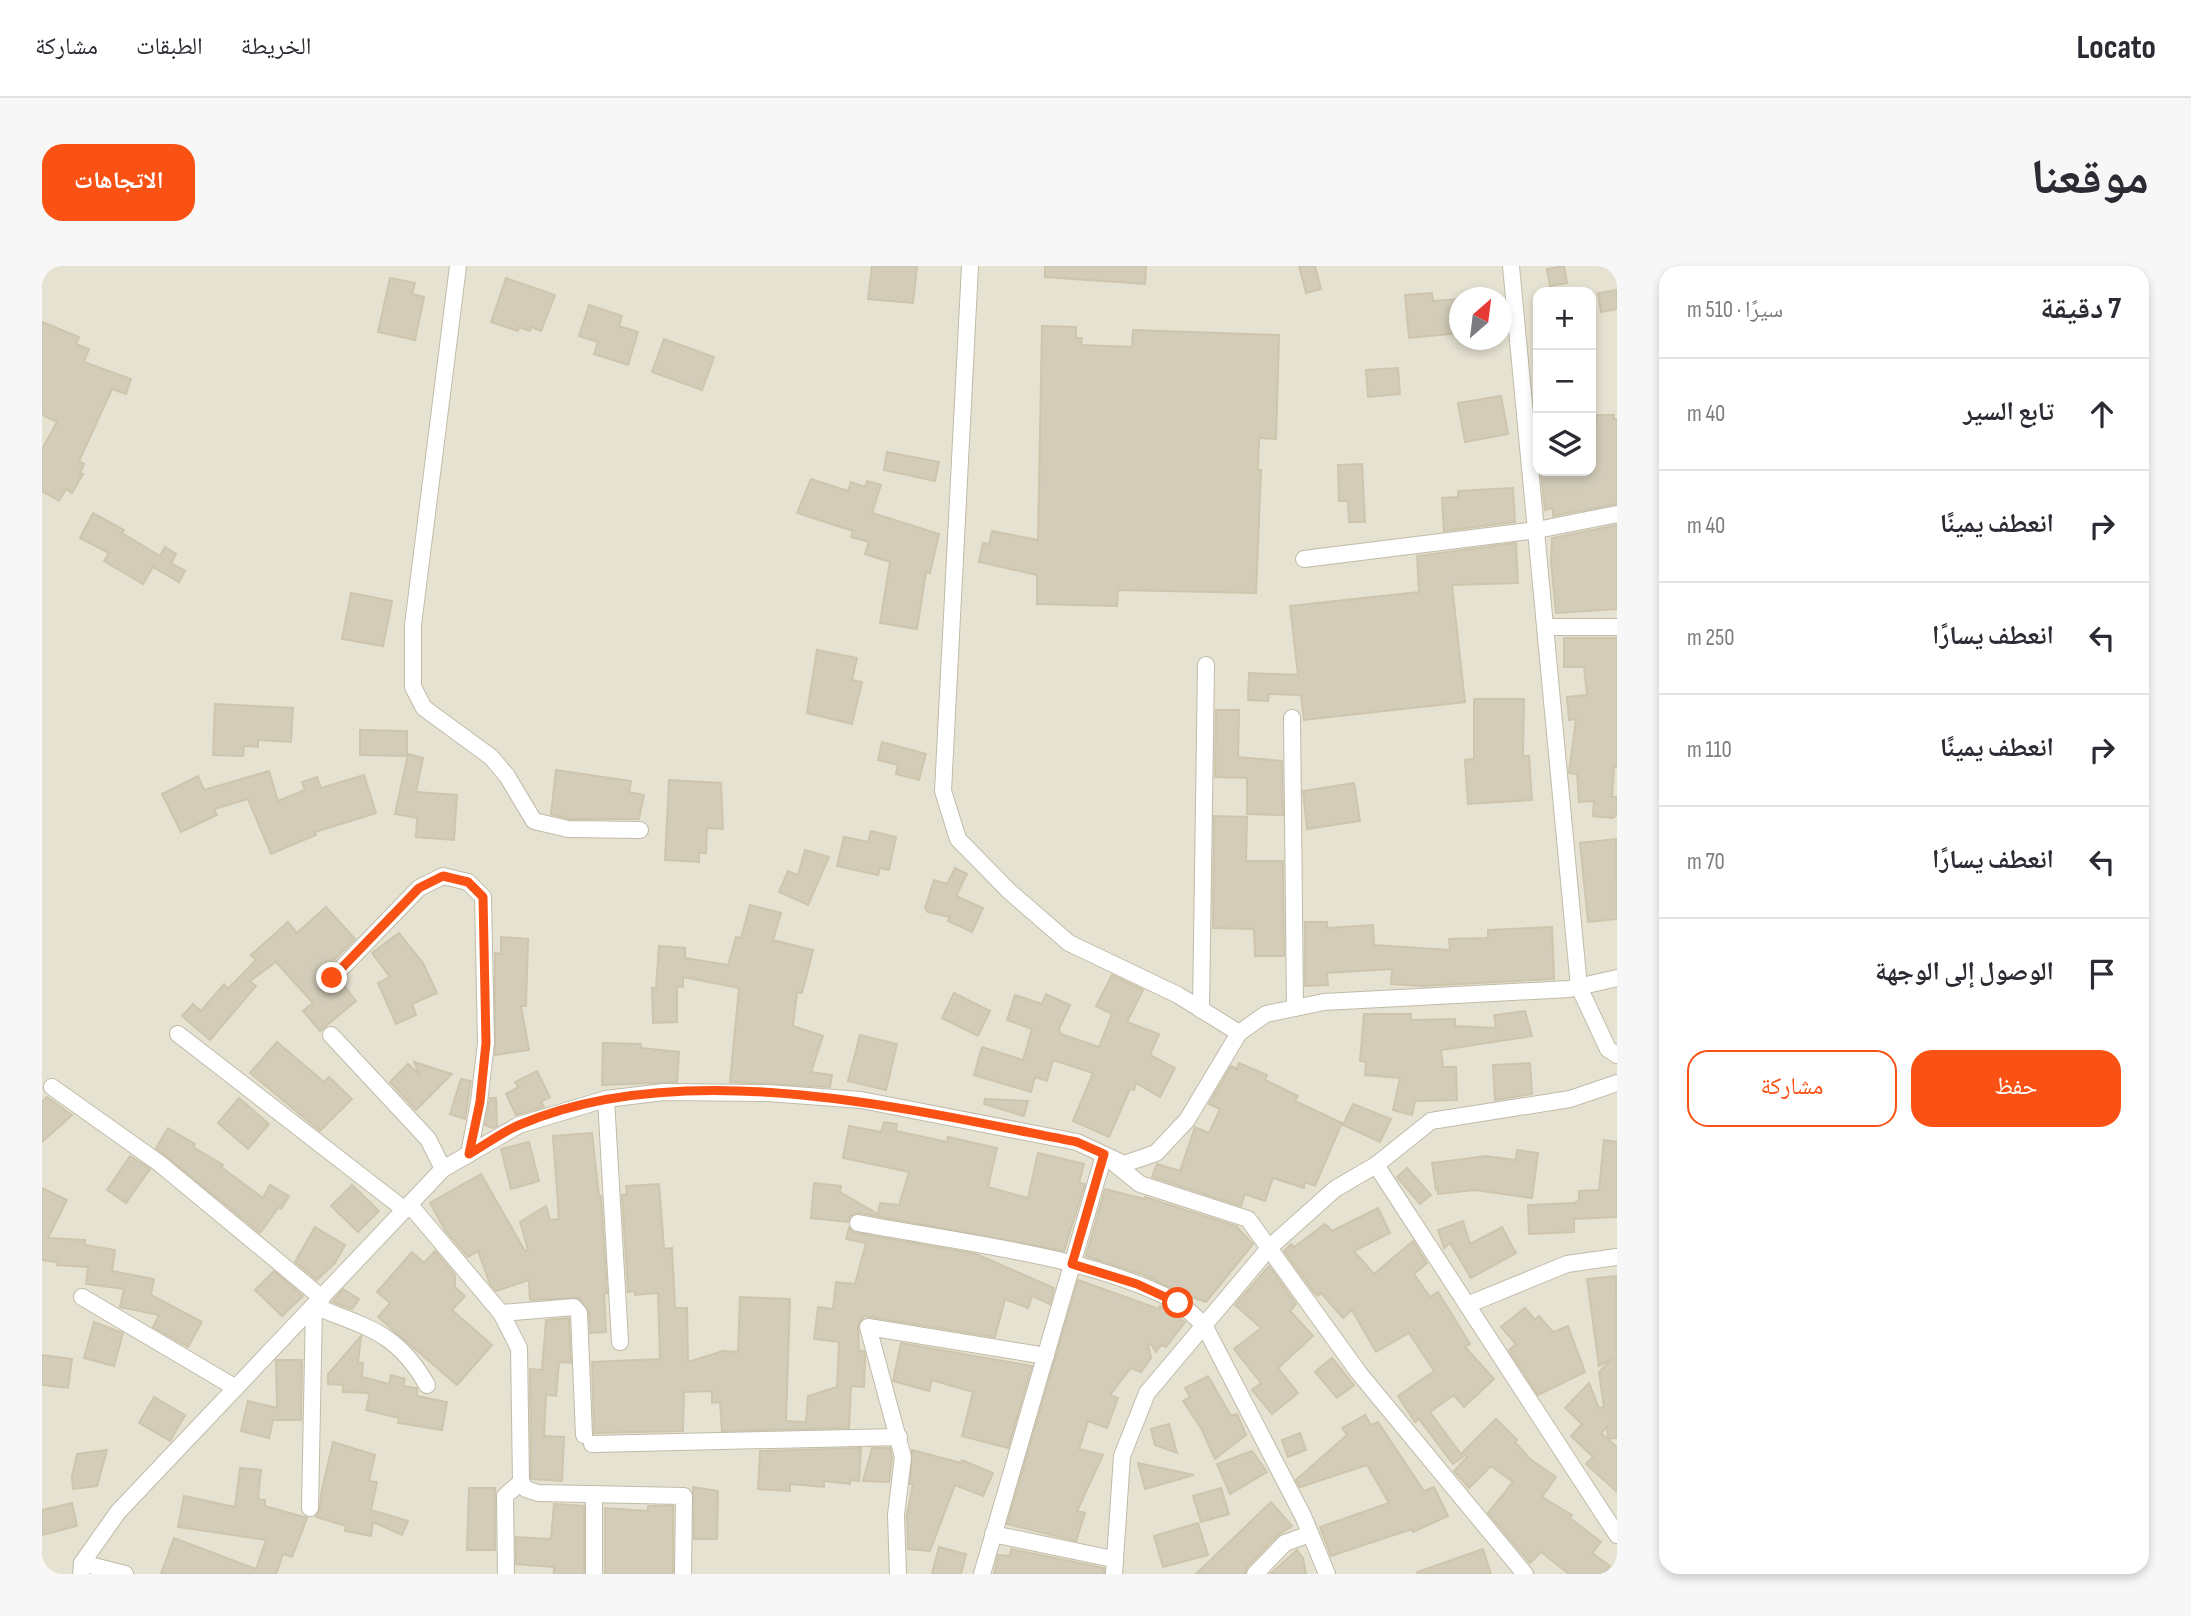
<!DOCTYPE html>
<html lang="ar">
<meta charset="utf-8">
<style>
body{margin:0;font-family:"Sofia Sans Condensed","Noto Naskh Arabic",sans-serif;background:#f7f7f7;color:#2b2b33;direction:rtl}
.controls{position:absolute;right:21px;top:21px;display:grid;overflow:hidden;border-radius:14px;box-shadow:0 4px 10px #0003}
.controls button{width:63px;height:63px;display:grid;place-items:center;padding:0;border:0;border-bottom:2px solid #e1e1e2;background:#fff;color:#2b2b33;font:35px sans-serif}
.compass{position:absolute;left:1407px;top:21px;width:63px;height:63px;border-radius:50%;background:#fff;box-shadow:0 4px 10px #0003;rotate:28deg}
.stop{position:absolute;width:21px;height:21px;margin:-16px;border:5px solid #f95214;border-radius:50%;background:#fff}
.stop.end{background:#f95214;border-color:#fff;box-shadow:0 2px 7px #0008}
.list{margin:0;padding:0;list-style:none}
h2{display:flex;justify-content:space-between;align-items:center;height:91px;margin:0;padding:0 28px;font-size:30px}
h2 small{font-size:23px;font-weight:400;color:#7c7c81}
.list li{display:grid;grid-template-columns:46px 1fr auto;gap:21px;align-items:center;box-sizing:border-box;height:112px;padding:0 28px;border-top:2px solid #e1e1e2}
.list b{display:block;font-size:26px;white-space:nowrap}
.list em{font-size:23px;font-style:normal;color:#7c7c81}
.actions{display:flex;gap:14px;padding:21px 28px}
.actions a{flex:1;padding:16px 0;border:2px solid #f95214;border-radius:21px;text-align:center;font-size:24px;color:#f95214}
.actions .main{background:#f95214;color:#fff}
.icon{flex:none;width:38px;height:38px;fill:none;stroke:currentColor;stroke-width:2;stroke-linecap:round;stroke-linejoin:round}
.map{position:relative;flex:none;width:1575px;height:1308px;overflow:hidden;direction:ltr;border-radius:21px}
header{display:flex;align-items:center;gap:42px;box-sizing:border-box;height:98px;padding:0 35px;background:#fff;border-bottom:2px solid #e1e1e2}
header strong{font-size:33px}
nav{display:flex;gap:38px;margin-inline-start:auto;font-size:24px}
.intro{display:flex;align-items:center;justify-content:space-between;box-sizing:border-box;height:168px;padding:0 42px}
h1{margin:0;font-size:49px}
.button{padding:18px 32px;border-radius:21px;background:#f95214;color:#fff;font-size:24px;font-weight:700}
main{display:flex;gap:42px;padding:0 42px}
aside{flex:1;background:#fff;border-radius:21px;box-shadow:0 4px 10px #0003}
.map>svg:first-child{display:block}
.residential{fill:#e6e2d2;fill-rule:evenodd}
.building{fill:#d3ccb9;stroke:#cec5ad;stroke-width:2}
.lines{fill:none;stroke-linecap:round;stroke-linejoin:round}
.minor-casing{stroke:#c0bba9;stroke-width:18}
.minor{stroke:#fff;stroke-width:16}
.route{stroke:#f95214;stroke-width:9}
</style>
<header>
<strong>Locato</strong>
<nav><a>الخريطة</a><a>الطبقات</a><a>مشاركة</a></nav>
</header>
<div class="intro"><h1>موقعنا</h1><a class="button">الاتجاهات</a></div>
<main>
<aside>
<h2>7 دقيقة<small>سيرًا · 510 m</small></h2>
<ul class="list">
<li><svg class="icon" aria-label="ahead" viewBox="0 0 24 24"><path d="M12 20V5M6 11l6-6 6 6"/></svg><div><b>تابع السير</b></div><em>40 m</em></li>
<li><svg class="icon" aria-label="right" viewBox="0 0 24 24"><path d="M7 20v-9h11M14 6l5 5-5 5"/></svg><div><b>انعطف يمينًا</b></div><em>40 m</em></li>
<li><svg class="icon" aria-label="left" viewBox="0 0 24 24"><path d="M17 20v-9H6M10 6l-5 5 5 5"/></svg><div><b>انعطف يسارًا</b></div><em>250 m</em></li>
<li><svg class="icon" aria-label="right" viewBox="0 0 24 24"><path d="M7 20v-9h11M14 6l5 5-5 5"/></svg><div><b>انعطف يمينًا</b></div><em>110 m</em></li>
<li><svg class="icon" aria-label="left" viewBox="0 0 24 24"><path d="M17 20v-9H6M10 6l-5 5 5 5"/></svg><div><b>انعطف يسارًا</b></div><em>70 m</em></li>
<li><svg class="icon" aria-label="arrive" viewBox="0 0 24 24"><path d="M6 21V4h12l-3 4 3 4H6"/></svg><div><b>الوصول إلى الوجهة</b></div></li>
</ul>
<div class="actions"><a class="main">حفظ</a><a>مشاركة</a></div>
</aside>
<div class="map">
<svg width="1575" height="1308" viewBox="0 0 1575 1308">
<rect width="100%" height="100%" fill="#f2efe4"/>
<path class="residential" d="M0 0H1575V1308H0ZM1496 26H1549V205H1496ZM1418 32H1460V74H1418Z"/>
<g class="building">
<path d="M830 0H875L871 37 826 33Z"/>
<path d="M1003 0H1104L1103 18 1003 11Z"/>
<path d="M1257 0H1273L1279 23 1264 27Z"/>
<path d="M1522 0 1525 17 1508 20 1505 3Z"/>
<path d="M348 12 373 17 370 28 382 31 373 74 336 66Z"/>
<path d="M464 12 513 29 499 65 489 61 488 65 477 61 476 65 449 56Z"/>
<path d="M1575 24V43L1559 46 1556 27Z"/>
<path d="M1390 27 1391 35 1418 33V67L1367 72 1363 29Z"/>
<path d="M547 39 580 50 577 60 596 66 586 99 552 88 556 76 537 70Z"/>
<path d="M0 56 37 71 34 78 47 83 42 96 89 113 84 128 70 123 37 195 42 198 38 207 41 208 30 227 24 223 17 235 0 225V183L15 156 0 149Z"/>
<path d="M1000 60 1034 61V72H1040L1039 79 1090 81 1091 64 1237 69 1234 173 1217 172 1216 204H1219L1214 327 1076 324 1075 340 995 338V309L937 296 941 277 947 278 950 265 996 274Z"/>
<path d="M622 73 672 91 660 124 610 106Z"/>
<path d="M1356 102 1358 128 1326 131 1324 104Z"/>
<path d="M1459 130 1466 168 1423 176 1416 137Z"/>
<path d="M1554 149H1572V153H1575V238L1511 250V242L1503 244 1499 208 1549 205V160H1554Z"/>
<path d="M845 186 897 196 893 215 842 204Z"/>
<path d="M1320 198 1323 256H1307L1306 235H1297L1296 199Z"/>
<path d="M769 213 806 225 809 216 823 221 825 215 839 219 830 247 897 268 888 307 884 306 875 363 838 357 848 296 823 288 827 276 809 271 811 265 755 247Z"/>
<path d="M1471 222 1473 256 1402 265 1400 232 1416 231V225Z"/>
<path d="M51 247 82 264 80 267 118 290 123 281 134 288 129 297 143 305 137 316 111 301 101 318 62 295 67 287 38 272Z"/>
<path d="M1575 259V343L1514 347 1509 296 1510 272Z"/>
<path d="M1474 277 1476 317 1410 319 1423 436 1262 454 1259 429 1227 428 1226 435 1206 434 1207 407 1256 409 1248 340 1377 326 1375 290Z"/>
<path d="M309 327 350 335 341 380 300 373Z"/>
<path d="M1522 372H1575V501H1572L1570 531H1575V549L1571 552 1551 550 1552 535 1537 536 1535 508 1527 507 1534 453 1527 454 1525 431 1545 429 1542 401H1522Z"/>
<path d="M775 384 815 392 810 414 820 416 810 458 765 447Z"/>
<path d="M1432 433H1482L1481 490H1487L1490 534 1426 538 1423 494 1432 493Z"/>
<path d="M173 438 251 442 249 476 216 474V481L202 480 201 490 171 489Z"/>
<path d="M1174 444H1197L1196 491 1240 495 1241 549 1205 548V512L1173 511Z"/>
<path d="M318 464 365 465V490L318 489Z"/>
<path d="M840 476 884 488 877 514 854 508 856 499 836 494Z"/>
<path d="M366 488 381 492 374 526 415 529 412 574 374 571 375 552 353 548Z"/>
<path d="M514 504 589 515 587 526 602 529 597 553H527L509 548Z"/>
<path d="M227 505 236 535 263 524 260 516 275 511 279 522 322 509 334 547 273 566 274 569 229 588 206 533 172 543 175 549 139 566 120 528 156 510 162 524Z"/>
<path d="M627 514 679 517 681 563 665 562 664 587H657V596L623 594Z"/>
<path d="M1312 517 1318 555 1265 563 1261 525Z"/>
<path d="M1172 550 1205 551 1204 595H1241L1242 690H1213L1212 663 1171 662Z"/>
<path d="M829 565 854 571 847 604 838 602 836 609 795 600 802 571 826 576Z"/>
<path d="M1574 573 1575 653 1546 656 1538 577Z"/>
<path d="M763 584 787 591 766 639 737 626 746 605 756 609Z"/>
<path d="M913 602 925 608 914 630 941 642 930 666 906 655 908 651 886 646 883 642 892 614 905 618Z"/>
<path d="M708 639 739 647 731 674 771 684 760 727 755 726 751 760 781 770 769 806 790 809 788 821 688 816 697 722 641 711V721L635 720V756L611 757 610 722H614L617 680 643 682V692L686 699 694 671 699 672Z"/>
<path d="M284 641 313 673 286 700 280 716 288 722 300 717 314 735 278 765 261 745 271 737 234 696 208 715 214 720 168 774 140 750 151 738 159 745 182 718 186 723 214 694 209 689 246 656 255 667Z"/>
<path d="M1263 656H1285V662L1331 659 1332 679 1408 684 1407 673 1446 672V664L1510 661 1512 713 1381 720 1349 718 1350 703 1285 707 1286 719 1263 720Z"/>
<path d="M357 667 381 697 395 727 370 738 374 749 354 758 336 717 348 711 330 687Z"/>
<path d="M459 671 486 673 484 740H479L487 784 453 789V687L459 688Z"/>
<path d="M1070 709 1101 724 1085 756 1117 768 1108 789 1133 802 1118 831 1094 817 1092 824 1088 823 1067 871 1031 855 1051 807 1011 794 1005 815 993 811 989 826 932 809 940 781 981 794 990 763 965 754 973 729 1000 738 1004 728 1028 739 1017 763 1019 768 1057 781 1070 748 1054 740Z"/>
<path d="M912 727 948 745 936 770 900 752Z"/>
<path d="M1483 745 1490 770 1399 784 1401 801H1414L1415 834 1373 835 1370 849 1351 844 1358 812 1323 809 1324 796 1318 795 1322 748H1369V754L1413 753V760L1454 762 1452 749Z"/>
<path d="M818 769 855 778 844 824 806 815Z"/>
<path d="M235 776 282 816 287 811 310 833 278 865 208 807Z"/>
<path d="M561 777 599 778V782L637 786 635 816 560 819Z"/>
<path d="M372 796 410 808 374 844 348 816 366 798 378 809Z"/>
<path d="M1197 797 1225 809 1223 814 1256 830 1253 835 1300 857 1273 920 1263 916 1262 922 1231 912 1223 935 1203 928 1199 940 1110 911 1115 898 1138 905 1153 861 1167 867 1178 843 1167 838 1189 800 1195 803Z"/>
<path d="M1488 797 1490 828 1453 834 1451 799Z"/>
<path d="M495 805 508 831 499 836 502 841 474 849 464 828 476 821 473 816Z"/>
<path d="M419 813 429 815 423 853 408 848Z"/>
<path d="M5 831 30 849 0 876V836Z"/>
<path d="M197 832 227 858 206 883 176 857Z"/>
<path d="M448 832H454L455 860 451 862 443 859Z"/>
<path d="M943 833 986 835 982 850 942 838Z"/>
<path d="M1311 838 1349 853 1338 876 1301 859Z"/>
<path d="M842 856 855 858 854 865 905 876 906 871 955 882 946 921 986 932 996 887 1042 898 1037 917 1043 918 1022 985 818 947 808 950 806 956 769 952 772 917 799 920 798 926 836 948 838 937 857 939 867 906 801 892 807 860 839 866Z"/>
<path d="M126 862 153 878 151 881 181 899 179 901 221 932 228 919 247 930 239 943 237 941 218 967 114 882Z"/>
<path d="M550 867 557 930H559L565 1027H562L564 1066 548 1067 547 1046 537 1032 488 1034 487 1014 454 1025 448 1018 436 985 426 991 403 964 388 937 439 908 483 985 486 984 478 956 504 940 508 954 517 953 511 870Z"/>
<path d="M1562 874 1575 876V951L1532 953V966L1487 968 1486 939 1532 937 1537 935V925L1557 924Z"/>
<path d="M487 876 497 915 469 923 459 883Z"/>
<path d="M1475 884 1496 887 1490 932 1433 924 1396 928V922L1394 924 1390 897 1444 890 1474 894Z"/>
<path d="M88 890 108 903 84 937 65 924Z"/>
<path d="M1365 902 1389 929 1378 938 1355 911Z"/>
<path d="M617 918 622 983 630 982 633 1042H645L646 1096 681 1085 696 1086 698 1031 748 1033 744 1155 764 1156 766 1130 795 1121 797 1076 772 1073 776 1041 791 1043 794 1016 813 1018 824 977 804 973 807 962 814 967 934 988 1012 1022 1008 1038 990 1030 986 1042 963 1033 953 1071 822 1050 816 1059 817 1085H822L823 1090 822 1121 809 1120 807 1162 680 1165 678 1136 670 1137V1125L642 1126 641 1165 552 1167 550 1096 618 1093 616 1027 593 1029V1025L586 1026 580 929 585 928 584 920Z"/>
<path d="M310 919 337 945 316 966 289 940Z"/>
<path d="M0 922 25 934 6 972 43 974V979L73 984 70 1005 112 1013 109 1029 160 1056 146 1081 111 1061 117 1049 78 1041 82 1023 44 1018 46 1001 15 999 16 996 0 994Z"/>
<path d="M1063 923 1102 933 1103 931 1194 960 1211 978 1164 1036 1142 1028 1102 1009 1044 990Z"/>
<path d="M1336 942 1348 967 1312 985 1332 1008 1371 975 1385 997 1372 1008 1388 1031 1396 1026 1428 1078 1423 1081 1452 1113 1422 1141 1412 1129 1388 1146 1421 1191 1411 1198 1377 1153 1373 1156 1356 1130 1392 1105 1367 1067 1334 1086 1310 1044 1301 1052 1279 1027 1276 1030 1271 1025 1242 985 1249 978 1252 981 1283 958 1290 965Z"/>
<path d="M1421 955 1428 978 1460 961 1474 987 1429 1012 1408 977 1402 982 1396 964Z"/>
<path d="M273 961 303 979 293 997 275 1014 253 996Z"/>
<path d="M393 985 413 1009V1021L423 1030 410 1044 450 1079 415 1119 336 1051 348 1037 335 1026 370 986 382 997Z"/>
<path d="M1227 1000 1254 1038 1248 1045 1271 1070 1236 1102 1256 1127 1230 1148 1210 1124 1219 1117 1192 1083 1219 1062 1193 1039Z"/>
<path d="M232 1005 261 1030 240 1050 213 1024Z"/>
<path d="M1574 1010 1575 1172 1566 1173 1565 1161 1559 1167 1575 1181V1226L1544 1198 1551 1191 1529 1170 1540 1158 1523 1142 1547 1117 1557 1142 1562 1141 1557 1106 1570 1093 1557 1100 1545 1013Z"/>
<path d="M1036 1014 1117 1043 1118 1040 1143 1056 1124 1081 1119 1079 1114 1086 1109 1078 1106 1079 1109 1092 1099 1106 1089 1102 1068 1129 1076 1132 1065 1162 1046 1155 1037 1183 1061 1189 1035 1245 1043 1247 1034 1275 965 1258Z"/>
<path d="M301 1023 317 1033 310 1043 290 1036Z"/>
<path d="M1483 1042 1493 1054 1497 1050 1511 1066 1526 1060 1543 1106 1496 1129 1467 1084 1474 1078 1459 1061Z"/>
<path d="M527 1052 529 1097 517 1096 514 1130 504 1129 502 1170 522 1171 520 1215 489 1213 488 1103 500 1104 504 1054Z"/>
<path d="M52 1056 81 1067 72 1100 42 1092Z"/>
<path d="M319 1070 316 1097H321L320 1111 347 1118 349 1109 363 1113 361 1120 375 1122V1130L405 1136 400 1164 356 1157 357 1152 324 1144 328 1127 301 1126V1119L286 1118V1108Z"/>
<path d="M859 1077 990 1100 966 1182 920 1170 931 1126 890 1114 887 1125 851 1115Z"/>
<path d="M0 1089 30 1093 26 1122 0 1119Z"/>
<path d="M1290 1092 1312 1119 1295 1132 1273 1106Z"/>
<path d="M234 1094H260L259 1154H231L227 1172 199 1165 206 1135 235 1142Z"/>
<path d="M1166 1110 1189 1150 1195 1148 1204 1169 1173 1193 1159 1162 1141 1135 1148 1131 1143 1122Z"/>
<path d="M112 1131 143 1149 128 1175 97 1157Z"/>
<path d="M1323 1149 1329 1159 1336 1156 1382 1225 1392 1221 1406 1250 1371 1266 1370 1263 1289 1290 1278 1261 1347 1237 1325 1199 1258 1221 1254 1214 1305 1169 1300 1162Z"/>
<path d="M1454 1153 1475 1174 1473 1176 1488 1193 1514 1211 1500 1231 1530 1249 1528 1252 1559 1276 1550 1287 1568 1300 1562 1308H1527L1499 1286 1488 1297 1446 1247 1471 1216 1449 1200 1427 1222 1412 1205 1425 1191 1420 1187Z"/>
<path d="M1127 1158 1135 1187 1113 1179 1109 1163Z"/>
<path d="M1258 1167 1264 1184 1246 1191 1240 1174Z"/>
<path d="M291 1176 333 1189 327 1215 335 1216 329 1244 366 1255 360 1269 331 1256 329 1270 303 1265 304 1260 274 1251 278 1243 279 1228Z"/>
<path d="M819 1182 817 1215 808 1214V1218L782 1215V1221L748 1218V1225L716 1223 718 1185Z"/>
<path d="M830 1182H848L850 1192 847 1216 821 1215Z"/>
<path d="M65 1184 55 1220 31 1223 30 1210 35 1188Z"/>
<path d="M870 1184 919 1197 920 1194 951 1207 941 1230 913 1219 888 1285 866 1283 865 1249 871 1218H868Z"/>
<path d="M1210 1185 1225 1206 1188 1228 1175 1198Z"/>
<path d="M1096 1197 1152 1209 1103 1223Z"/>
<path d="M198 1202 219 1204 216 1233 223 1234V1240L265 1252 250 1291 241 1288 234 1308H119L132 1272 214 1303 224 1274 136 1261 142 1230 193 1241Z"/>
<path d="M651 1221 676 1225 675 1273H652Z"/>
<path d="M427 1222H453V1284H425Z"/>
<path d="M1179 1222 1187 1248 1159 1256 1151 1230Z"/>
<path d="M1229 1236 1250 1260 1235 1270 1205 1301 1203 1308H1154Z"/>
<path d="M30 1237 35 1260 0 1269V1244Z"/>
<path d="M512 1238 542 1240V1308H512V1301L474 1298V1271L509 1273Z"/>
<path d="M606 1240H631V1308H563V1242L606 1245Z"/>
<path d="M1156 1257 1166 1289 1121 1301 1112 1270Z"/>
<path d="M897 1281 924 1288 919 1308H890Z"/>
<path d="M969 1283 1062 1302V1308H952L956 1289 968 1290Z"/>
<path d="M1441 1283 1449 1308H1376L1375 1306Z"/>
<path d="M1255 1284 1261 1292 1264 1308H1228Z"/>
</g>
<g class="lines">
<g class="minor-casing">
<g id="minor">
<path d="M416 0 371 359V421L382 442 449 491 465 510 492 555 526 563 598 564"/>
<path d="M928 0 901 525 916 573 967 625 1027 677 1136 729 1197 767"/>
<path d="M1469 0 1537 721 1566 783 1575 789"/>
<path d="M1262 293 1495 264 1575 248"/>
<path d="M1503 361H1575"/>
<path d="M1250 452 1253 742"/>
<path d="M290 712 377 622 401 610 426 616 441 631 444 777 437 836 427 888"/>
<path d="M1159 744 1164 399"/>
<path d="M136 768 363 944"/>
<path d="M289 769 386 873 401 903"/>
<path d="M10 821 117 897 280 1032"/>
<path d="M564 833 578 1076"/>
<path d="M1334 899 1575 1269"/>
<path d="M368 939 459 1047 477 1082 479 1216 484 1223 496 1227 642 1230 641 1308"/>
<path d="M816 957C914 976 1046 989 1133 1035 1144 1041 1153 1051 1162 1059L1261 1250 1285 1308"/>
<path d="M40 1031 194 1122"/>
<path d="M1425 1039 1525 998 1575 991"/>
<path d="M459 1047 532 1041 537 1047 542 1169"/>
<path d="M550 1178 857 1171"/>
<path d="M552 1228V1308"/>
<path d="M268 1242 272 1040C326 1062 355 1066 385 1119"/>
<path d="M951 1268 1071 1293"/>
<path d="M40 1297 83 1308"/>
<path d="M39 1308 40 1297 76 1246 401 903 477 859 564 833 622 826 726 827 819 834 1035 876 1082 898 1114 887 1145 854 1197 767 1224 748 1282 736 1527 723 1575 712"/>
<path d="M464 1308 463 1230 479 1216"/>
<path d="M856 1308 854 1249 861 1191 826 1061 1004 1090"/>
<path d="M940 1308 1062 889 1098 918 1206 953 1317 1107 1483 1308"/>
<path d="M1072 1308 1080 1190 1105 1127 1228 981 1293 923 1334 899 1389 855 1528 833 1575 817"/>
<path d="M1213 1308 1243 1277 1268 1268"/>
</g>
</g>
<use href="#minor" class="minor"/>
</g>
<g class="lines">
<path class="route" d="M290 712 377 622 401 610 426 616 441 631 444 777 438 836 427 888C443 879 460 866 477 859 642 788 866 843 1035 876L1062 888 1030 998 1095 1018 1136 1037"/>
</g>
</svg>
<div class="controls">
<button>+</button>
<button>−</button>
<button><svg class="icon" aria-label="layers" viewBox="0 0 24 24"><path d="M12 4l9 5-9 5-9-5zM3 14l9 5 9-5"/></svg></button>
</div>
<svg class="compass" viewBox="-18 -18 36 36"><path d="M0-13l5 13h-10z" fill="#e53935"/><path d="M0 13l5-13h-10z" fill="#7c7c81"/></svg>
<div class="stop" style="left:1136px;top:1037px"></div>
<div class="stop end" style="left:290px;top:712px"></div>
</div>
</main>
